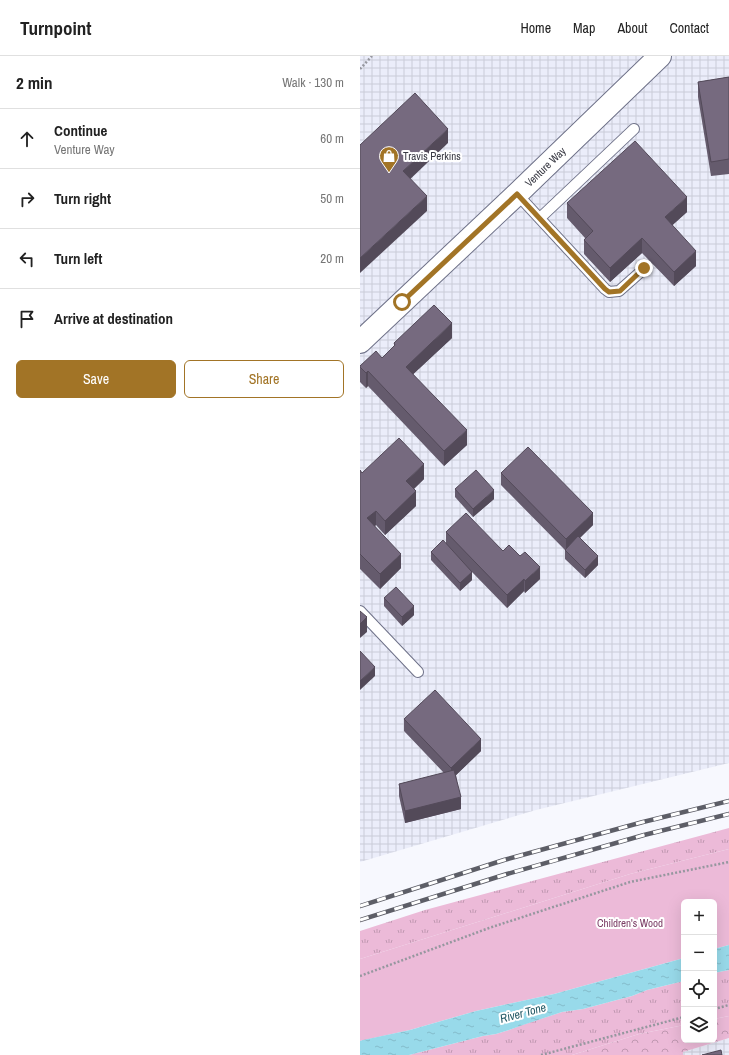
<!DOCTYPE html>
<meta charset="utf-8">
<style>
body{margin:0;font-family:"Archivo Narrow",sans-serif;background:#f2f2f2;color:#222}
.controls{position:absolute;right:12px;bottom:12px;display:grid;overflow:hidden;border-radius:6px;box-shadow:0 4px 16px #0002}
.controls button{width:36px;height:36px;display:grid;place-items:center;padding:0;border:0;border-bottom:1px solid #e0e0e0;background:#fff;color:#222;font:20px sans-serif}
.stop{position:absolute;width:12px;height:12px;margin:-9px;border:3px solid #a27426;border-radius:50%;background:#fff}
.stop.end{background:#a27426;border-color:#fff;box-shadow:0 1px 4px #0008}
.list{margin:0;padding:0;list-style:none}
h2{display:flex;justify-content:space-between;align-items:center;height:52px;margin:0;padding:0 16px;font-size:17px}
h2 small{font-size:13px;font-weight:400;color:#767676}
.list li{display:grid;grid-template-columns:26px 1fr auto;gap:12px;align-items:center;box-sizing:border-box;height:60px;padding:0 16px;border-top:1px solid #e0e0e0}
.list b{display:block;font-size:15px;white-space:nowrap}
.list p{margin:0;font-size:13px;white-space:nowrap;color:#767676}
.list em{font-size:13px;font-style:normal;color:#767676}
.actions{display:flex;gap:8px;padding:12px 16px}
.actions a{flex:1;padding:9px 0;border:1px solid #a27426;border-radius:6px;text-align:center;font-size:14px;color:#a27426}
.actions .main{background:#a27426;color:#fff}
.icon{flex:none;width:22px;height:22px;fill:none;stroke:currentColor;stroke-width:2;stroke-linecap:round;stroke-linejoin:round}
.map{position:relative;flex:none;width:369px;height:999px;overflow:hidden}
header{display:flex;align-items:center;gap:24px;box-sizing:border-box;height:56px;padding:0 20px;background:#fff;border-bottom:1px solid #e0e0e0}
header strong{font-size:19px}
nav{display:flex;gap:22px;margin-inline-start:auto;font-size:14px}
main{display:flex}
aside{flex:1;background:#fff}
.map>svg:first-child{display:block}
.industrial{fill:url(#industrial-grid)}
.grass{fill:url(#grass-tufts)}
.forest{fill:url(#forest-crowns)}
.park{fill:#ecbad8}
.water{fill:url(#water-ripples)}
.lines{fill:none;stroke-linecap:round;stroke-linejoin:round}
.lane-casing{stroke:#6e7188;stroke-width:12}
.secondary-casing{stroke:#6e7188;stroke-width:24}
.path{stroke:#96979f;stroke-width:2.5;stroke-dasharray:2 2;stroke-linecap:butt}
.lane{stroke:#fff;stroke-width:10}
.secondary{stroke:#fff;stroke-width:22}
.rail-casing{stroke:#5d5e67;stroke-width:4.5}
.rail{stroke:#fff;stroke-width:3;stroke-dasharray:9;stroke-linecap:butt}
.wall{fill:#655b6d}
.shaded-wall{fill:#534a59}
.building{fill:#766a7f;stroke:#534a59}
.route{stroke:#a27426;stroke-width:5}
.labels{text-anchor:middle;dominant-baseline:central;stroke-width:4;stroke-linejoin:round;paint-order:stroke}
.poi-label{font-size:11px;fill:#393a44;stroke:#fff;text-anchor:start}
.street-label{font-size:11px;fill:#393a44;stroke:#fff}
.park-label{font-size:11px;fill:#7c3e66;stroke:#fff}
.water-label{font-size:12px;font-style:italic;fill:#235965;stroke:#fff}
</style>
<header>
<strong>Turnpoint</strong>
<nav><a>Home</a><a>Map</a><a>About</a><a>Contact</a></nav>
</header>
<main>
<aside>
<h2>2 min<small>Walk · 130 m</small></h2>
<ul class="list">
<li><svg class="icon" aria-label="ahead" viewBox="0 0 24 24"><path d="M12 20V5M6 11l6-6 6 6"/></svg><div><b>Continue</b><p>Venture Way</p></div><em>60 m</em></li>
<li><svg class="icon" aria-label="right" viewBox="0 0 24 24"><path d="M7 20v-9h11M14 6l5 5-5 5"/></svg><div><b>Turn right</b></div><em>50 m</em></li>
<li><svg class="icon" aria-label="left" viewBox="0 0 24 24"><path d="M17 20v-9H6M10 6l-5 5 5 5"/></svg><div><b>Turn left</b></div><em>20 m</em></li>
<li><svg class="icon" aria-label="arrive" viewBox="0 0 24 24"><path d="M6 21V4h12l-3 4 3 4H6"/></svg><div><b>Arrive at destination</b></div></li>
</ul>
<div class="actions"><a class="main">Save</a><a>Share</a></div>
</aside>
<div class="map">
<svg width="369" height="999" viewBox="0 0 369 999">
<defs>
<pattern id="industrial-grid" width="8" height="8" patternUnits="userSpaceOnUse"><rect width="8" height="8" fill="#ebedfa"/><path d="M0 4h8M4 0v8" fill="none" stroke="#caccd8"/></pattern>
<pattern id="grass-tufts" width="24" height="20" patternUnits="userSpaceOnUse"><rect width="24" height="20" fill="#ecbad8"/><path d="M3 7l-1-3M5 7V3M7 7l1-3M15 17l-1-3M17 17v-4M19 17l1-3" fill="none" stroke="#c098b1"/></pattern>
<pattern id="forest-crowns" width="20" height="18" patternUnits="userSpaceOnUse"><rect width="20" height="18" fill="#ecbad8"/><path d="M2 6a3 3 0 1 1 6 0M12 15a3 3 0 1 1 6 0" fill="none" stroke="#c098b1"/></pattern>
<pattern id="water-ripples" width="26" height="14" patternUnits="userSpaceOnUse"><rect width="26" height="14" fill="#98daea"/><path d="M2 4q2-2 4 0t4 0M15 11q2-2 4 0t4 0" fill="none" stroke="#84bcca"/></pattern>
</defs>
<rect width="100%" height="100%" fill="#f7f8fe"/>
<g class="industrial">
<path d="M0 0H369V707L176 754 0 806Z"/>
<path d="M369 982V999H323V996Z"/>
</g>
<g class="grass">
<path d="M369 772V793L270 818 0 903V875L65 854Z"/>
<path d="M369 914V960L354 963V917Z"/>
<path d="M324 925V969L279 978 212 999H49L123 980 136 978 149 974 162 969 202 956 223 953 272 940 287 934Z"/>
</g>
<path class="forest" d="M369 960V982L323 996V999H212L279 978 324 969V984H354V963Z"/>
<path class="park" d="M369 793V889L354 893V846H324V902L194 938 116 955 50 974 0 985V903L270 818Z"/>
<g class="water">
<path d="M369 889V914L354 917V893Z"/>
<path d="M324 902V925L287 934 272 940 223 953 202 956 163 969 149 974 136 978 123 980 49 999H0V985L3 984 50 974 116 955 194 938Z"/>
</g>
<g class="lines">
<g class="lane-casing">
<g id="lane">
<path d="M157 138 245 233 249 236 259 235 285 212"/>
<path d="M180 162 274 73"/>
<path d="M0 555 58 616"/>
</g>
</g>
<g class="secondary-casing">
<g id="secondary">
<path id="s1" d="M0 286 157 138 300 0"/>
</g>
</g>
<g class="path">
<path d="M0 13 12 0"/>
<path d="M0 920 129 872 270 826 369 806"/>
<path d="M354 953 369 949"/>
<path d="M181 999 324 961"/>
</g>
<use href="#lane" class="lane"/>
<use href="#secondary" class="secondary"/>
<g class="rail-casing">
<g id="rail">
<path d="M0 850 144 804 283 766 369 745"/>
<path d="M0 864 147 818 284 779 369 758"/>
</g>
</g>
<use href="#rail" class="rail"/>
</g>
<g class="wall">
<path d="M369 21V118L351 120 338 41V26Z"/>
<path d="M207 147 327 156 312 169 336 210 314 230 282 197 250 226 224 198V184L225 182 207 162Z"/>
<path d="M92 282 53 318 107 389 84 410 8 330 6 332 0 326V310L22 302 34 290V287Z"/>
<path d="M0 414 2 417 64 423 54 433 56 450 25 479 16 469 15 470 41 512 20 533 0 513Z"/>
<path d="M141 417 233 469 220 482 238 509 225 522 205 503V494L141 429Z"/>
<path d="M95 433 134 443 113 461 95 441Z"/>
<path d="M86 476 143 495 180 523 165 537 164 535 147 552 112 516V524L100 535 71 504V496L86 488Z"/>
<path d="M24 542 54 559 42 570 24 550Z"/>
<path d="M44 663 121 695 96 719 101 753 45 767 39 740V728L84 717 44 675Z"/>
</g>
<g class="shaded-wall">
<path d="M88 73V87L43 130V115Z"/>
<path d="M67 140V155L0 217V202Z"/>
<path d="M327 141V156L305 176V161Z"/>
<path d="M282 182V197L250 226V212Z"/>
<path d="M336 195V210L314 230V216Z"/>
<path d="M92 267V282L46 325V311Z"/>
<path d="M8 315V330L6 332V317Z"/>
<path d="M107 374V389L84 410V395Z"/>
<path d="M64 408V423L46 440V425Z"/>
<path d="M134 434V443L113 461V453Z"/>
<path d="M56 435V450L25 479V465Z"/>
<path d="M16 455V469L7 477V462Z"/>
<path d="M233 457V469L206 495V483Z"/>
<path d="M41 498V512L20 533V518Z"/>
<path d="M238 500V509L225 522V514Z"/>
<path d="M180 511V523L165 537V525Z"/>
<path d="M112 516V524L100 535V527Z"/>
<path d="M164 523V535L147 552V539Z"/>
<path d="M54 550V559L42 570V561Z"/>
<path d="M7 561V576L0 582V568Z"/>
<path d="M15 611V620L0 634V625Z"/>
<path d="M121 683V695L91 724V712Z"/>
<path d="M101 741V753L45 767V755Z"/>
</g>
<g class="building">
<path d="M369 21V103L351 106 338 26Z"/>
<path d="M55 37 88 73 43 115 67 140 0 202V89Z"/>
<path d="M275 85 327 141 305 161 336 195 314 216 282 182 250 212 224 184 233 175 207 147Z"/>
<path d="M74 249 92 267 46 311 107 374 84 395 8 315 6 317 0 311V310L16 295 22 302 35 289 34 287Z"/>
<path d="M39 382 64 408 46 425 56 435 25 465 16 455 7 462 41 498 20 518 0 498V414L2 417Z"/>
<path d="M168 391 233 457 206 483 141 417Z"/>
<path d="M116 414 134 434 113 453 95 433Z"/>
<path d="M106 457 143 495 149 489 160 500 165 496 180 511 165 525 164 523 147 539 86 476Z"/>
<path d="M218 480 238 500 225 514 205 494Z"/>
<path d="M83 484 112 516 100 527 71 496Z"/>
<path d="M36 531 54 550 42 561 24 542Z"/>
<path d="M0 555 7 561 0 568Z"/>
<path d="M0 595 15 611 0 625Z"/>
<path d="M75 634 121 683 91 712 44 663Z"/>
<path d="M94 714 101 741 45 755 39 728Z"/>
<path d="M361 994 362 999H342Z"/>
</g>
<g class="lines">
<path class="route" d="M42 246 157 138 245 233 249 236 260 235 284 212"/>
</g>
<defs>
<g id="shop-pin" transform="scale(1)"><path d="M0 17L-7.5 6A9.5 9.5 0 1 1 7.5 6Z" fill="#a27426" stroke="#fff"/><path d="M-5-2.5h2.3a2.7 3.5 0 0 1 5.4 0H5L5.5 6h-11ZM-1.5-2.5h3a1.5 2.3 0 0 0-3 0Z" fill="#fff"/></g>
</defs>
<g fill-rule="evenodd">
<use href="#shop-pin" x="29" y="100"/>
</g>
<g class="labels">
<g class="poi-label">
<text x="43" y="100">Travis Perkins</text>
</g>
<g class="street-label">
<text stroke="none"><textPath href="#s1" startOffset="255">Venture Way</textPath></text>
</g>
<g class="park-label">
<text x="270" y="867">Children's Wood</text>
</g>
<g class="water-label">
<text transform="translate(163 957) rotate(-15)">River Tone</text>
</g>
</g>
</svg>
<div class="controls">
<button>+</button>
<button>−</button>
<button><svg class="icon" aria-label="locate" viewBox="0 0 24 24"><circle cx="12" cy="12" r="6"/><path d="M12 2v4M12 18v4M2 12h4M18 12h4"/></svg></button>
<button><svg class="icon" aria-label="layers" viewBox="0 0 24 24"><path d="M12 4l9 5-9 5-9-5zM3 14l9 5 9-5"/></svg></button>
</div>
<div class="stop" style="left:42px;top:246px"></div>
<div class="stop end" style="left:284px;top:212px"></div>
</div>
</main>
